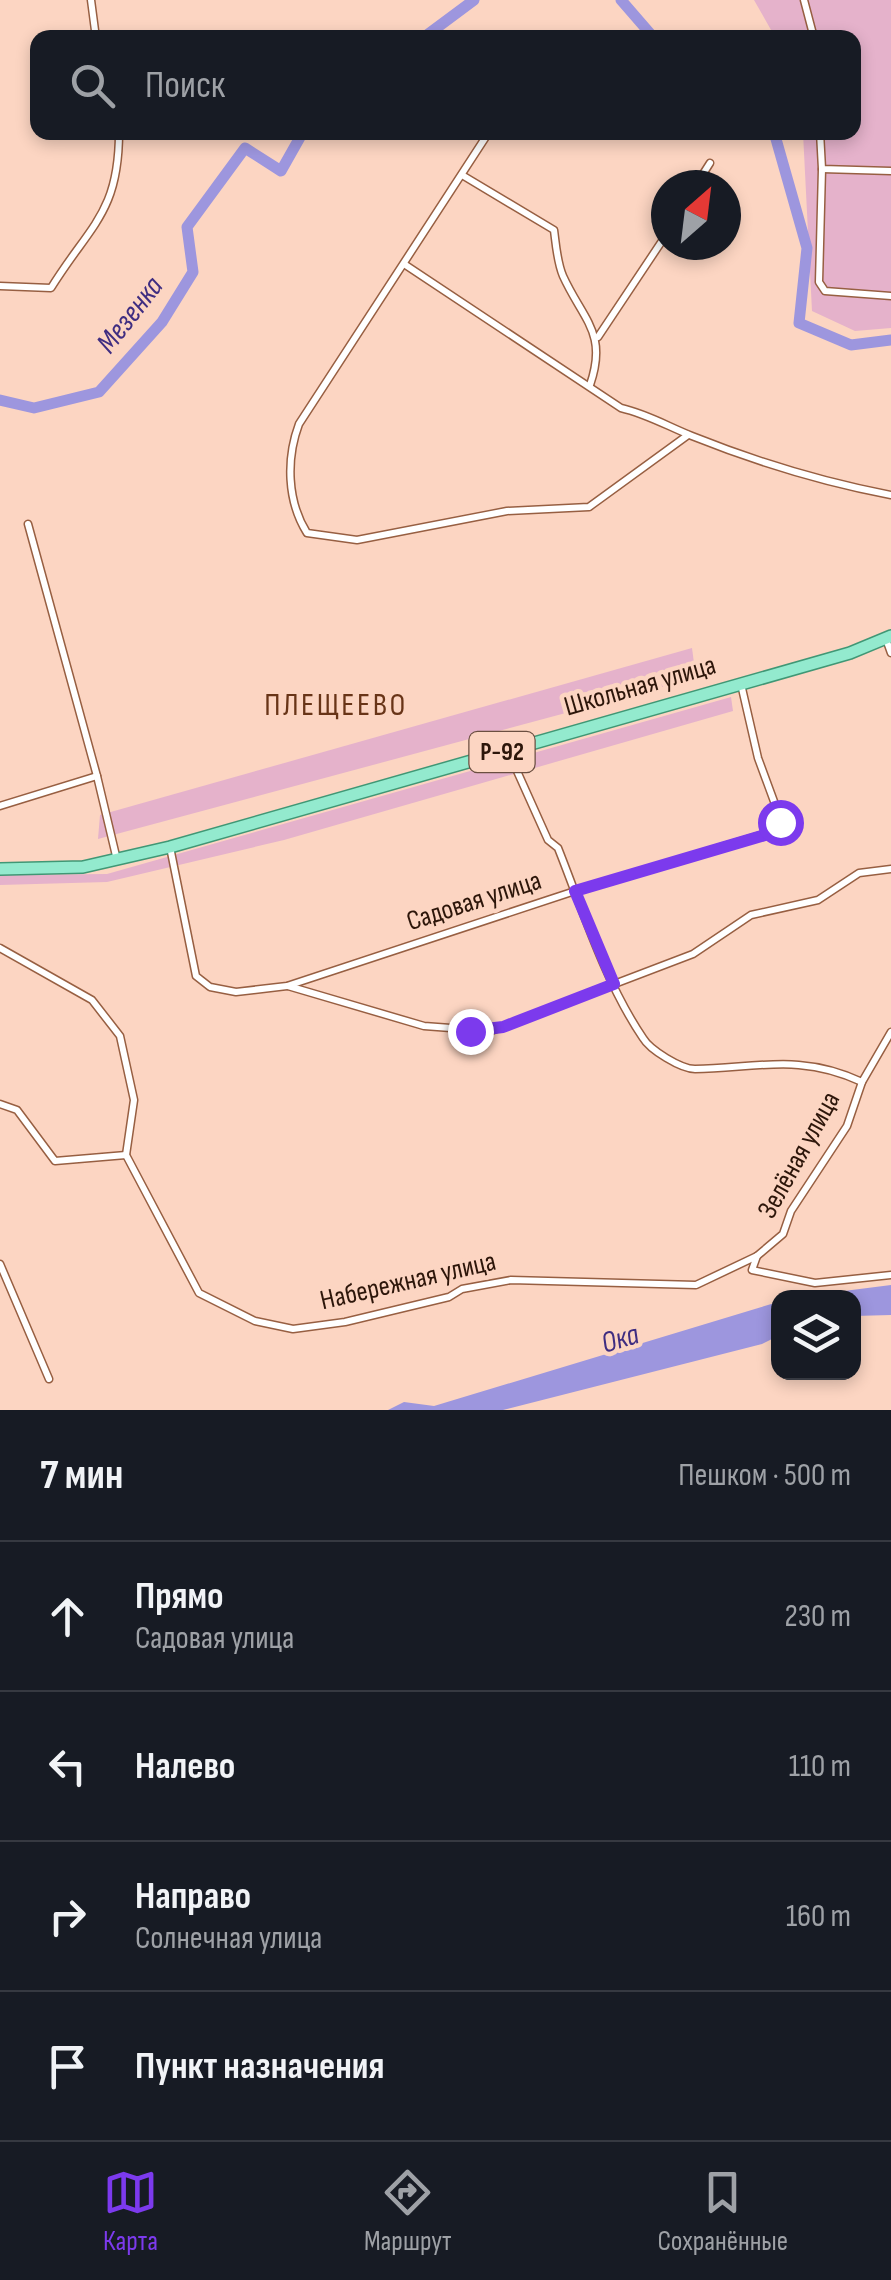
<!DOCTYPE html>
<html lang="ru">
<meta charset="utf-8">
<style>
body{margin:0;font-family:"Sofia Sans Condensed",sans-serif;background:#242831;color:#f1f3f6}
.controls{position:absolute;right:30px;bottom:30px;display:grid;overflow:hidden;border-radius:20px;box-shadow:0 5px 15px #0003}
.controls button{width:90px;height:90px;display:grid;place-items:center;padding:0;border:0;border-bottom:2px solid #363941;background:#171b24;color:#f1f3f6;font:50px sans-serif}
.compass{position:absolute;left:651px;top:170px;width:90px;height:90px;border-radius:50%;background:#171b24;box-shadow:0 5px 15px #0003;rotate:28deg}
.stop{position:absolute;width:30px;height:30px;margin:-22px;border:8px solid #7c3aed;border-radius:50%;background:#fff}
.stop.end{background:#7c3aed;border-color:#fff;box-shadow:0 2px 10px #0008}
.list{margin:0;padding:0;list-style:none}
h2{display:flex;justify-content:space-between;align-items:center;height:130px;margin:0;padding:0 40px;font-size:42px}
h2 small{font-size:32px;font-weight:400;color:#9ea1a6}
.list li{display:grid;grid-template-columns:65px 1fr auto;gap:30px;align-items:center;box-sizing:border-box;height:150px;padding:0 40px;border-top:2px solid #363941}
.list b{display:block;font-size:38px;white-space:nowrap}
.list p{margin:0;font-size:32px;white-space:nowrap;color:#9ea1a6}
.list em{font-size:32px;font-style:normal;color:#9ea1a6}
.icon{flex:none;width:55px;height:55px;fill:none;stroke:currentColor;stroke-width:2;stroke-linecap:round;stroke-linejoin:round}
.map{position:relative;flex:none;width:891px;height:1410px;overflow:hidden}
.search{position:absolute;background:#171b24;box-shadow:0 5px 15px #0003;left:30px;right:30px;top:30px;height:110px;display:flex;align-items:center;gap:25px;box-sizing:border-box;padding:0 35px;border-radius:20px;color:#9ea1a6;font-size:38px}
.sheet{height:730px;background:#171b24}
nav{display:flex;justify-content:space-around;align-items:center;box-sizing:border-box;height:140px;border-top:2px solid #363941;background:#171b24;font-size:28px;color:#9ea1a6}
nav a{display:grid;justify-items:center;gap:5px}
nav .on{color:#7c3aed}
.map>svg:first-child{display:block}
.green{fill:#e5b2cb}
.water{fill:#9d96de}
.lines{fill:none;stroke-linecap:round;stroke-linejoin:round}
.river{stroke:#9d96de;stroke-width:11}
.minor-casing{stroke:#975f42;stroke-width:9}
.primary-casing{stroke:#409775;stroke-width:14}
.minor{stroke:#fff;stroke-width:6}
.primary{stroke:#93eace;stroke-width:11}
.route{stroke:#7c3aed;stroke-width:12}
.labels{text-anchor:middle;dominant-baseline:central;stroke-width:9;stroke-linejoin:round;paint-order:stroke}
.shield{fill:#fcd5c2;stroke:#6b4f41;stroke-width:2.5}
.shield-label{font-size:25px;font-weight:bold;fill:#2d160a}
.street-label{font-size:28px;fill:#2d160a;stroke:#fcd5c2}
.water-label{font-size:30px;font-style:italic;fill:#3f2d81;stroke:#fcd5c2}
.quarter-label{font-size:32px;letter-spacing:2.5px;fill:#683417;stroke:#fcd5c2}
</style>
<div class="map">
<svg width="891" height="1410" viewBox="0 0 891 1410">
<rect width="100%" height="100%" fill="#fcd5c2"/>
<g class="green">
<path d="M754 0H891V328L855 331 812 311 803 133 854 132V38L775 37Z"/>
<path d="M692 648 696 678 98 839 100 815Z"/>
<path d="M731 697 733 711 284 840 107 882 0 885V875L107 874Z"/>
</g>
<g class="water">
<path d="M891 1285V1315L854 1316V1298L797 1297Z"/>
<path d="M778 1302V1336L762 1344 503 1410H388L404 1402 434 1406Z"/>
</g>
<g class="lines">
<g class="river">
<path d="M621 0 654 38"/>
<path d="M423 38 474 0"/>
<path d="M774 132 807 248 799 323 851 345 891 340"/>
<path d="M0 400 34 408 99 392 162 322 193 272 187 227 245 148 281 171 303 132"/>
</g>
<g class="minor-casing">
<g id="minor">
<path d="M91 0 96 38"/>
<path d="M804 0 814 38"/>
<path d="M489 132 299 424C286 459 287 501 307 533L357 540 507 511 589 507 688 435"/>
<path d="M820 132 822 169 891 171"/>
<path d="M822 169 819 282 825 291 891 296"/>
<path d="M462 175 554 230C556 245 557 262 563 276 583 320 608 333 590 385"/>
<path d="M696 185 710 163"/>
<path d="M404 264 621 408C647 414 667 426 692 436 757 462 822 482 891 495"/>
<path d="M0 286 51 288C90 225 119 213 119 132"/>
<path d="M598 337 666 235"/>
<path d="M28 524 97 776"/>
<path d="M886 639 891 653"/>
<path d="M508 751 548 840 558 848C583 911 605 982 643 1038 650 1050 681 1069 695 1069 756 1068 801 1053 862 1082"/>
<path d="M0 806 97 776 117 860"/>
<path d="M170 847 196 976 210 987 236 992 287 986 575 891 775 831 779 815 758 758 741 684"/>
<path d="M0 948 92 1000 120 1036 134 1100 126 1155 199 1293 255 1321 293 1329 345 1322 449 1297 462 1289 511 1280 696 1285 757 1256"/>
<path d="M288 986 424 1026 491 1031 693 954 751 915 818 900 859 873 891 869"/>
<path d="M891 1032 862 1082 847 1126 791 1211 783 1234 757 1256 752 1270 815 1283 891 1275"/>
<path d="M0 1104 17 1110 55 1161 126 1155"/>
<path d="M0 1264 49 1379"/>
</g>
</g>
<g class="primary-casing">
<path id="primary" d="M0 869 83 867 170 847 850 653 891 636"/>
</g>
<use href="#minor" class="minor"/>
<use href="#primary" class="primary"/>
</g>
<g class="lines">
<path class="route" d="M470 1031 503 1027 614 984 575 891 765 835 776 831 780 822"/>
</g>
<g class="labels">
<rect class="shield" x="469.5" y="732" width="65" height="40" rx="8"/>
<g class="shield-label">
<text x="502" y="752">Р-92</text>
</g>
<g class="street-label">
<text transform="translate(640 686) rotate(-16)">Школьная улица</text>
<text transform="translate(474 901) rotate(-18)">Садовая улица</text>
<text transform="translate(799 1155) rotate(-61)">Зелёная улица</text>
<text transform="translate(408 1281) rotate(-13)">Набережная улица</text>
</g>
<g class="water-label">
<text transform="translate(130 315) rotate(-52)">Мезенка</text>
<text transform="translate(620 1339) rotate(-17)">Ока</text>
</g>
<g class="quarter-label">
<text x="336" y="705">ПЛЕЩЕЕВО</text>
</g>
</g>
</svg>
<div class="controls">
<button><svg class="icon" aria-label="layers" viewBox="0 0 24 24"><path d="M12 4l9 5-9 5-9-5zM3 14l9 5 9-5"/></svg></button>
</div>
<svg class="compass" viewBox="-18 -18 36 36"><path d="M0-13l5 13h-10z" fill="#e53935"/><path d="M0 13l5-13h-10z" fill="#9ea1a6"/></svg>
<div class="stop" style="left:780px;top:822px"></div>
<div class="stop end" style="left:470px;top:1031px"></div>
<div class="search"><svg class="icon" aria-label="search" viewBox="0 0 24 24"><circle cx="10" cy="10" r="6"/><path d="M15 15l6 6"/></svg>Поиск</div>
</div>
<section class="sheet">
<h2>7 мин<small>Пешком · 500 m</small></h2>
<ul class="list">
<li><svg class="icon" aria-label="ahead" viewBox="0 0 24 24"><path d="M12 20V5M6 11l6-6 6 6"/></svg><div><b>Прямо</b><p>Садовая улица</p></div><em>230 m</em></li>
<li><svg class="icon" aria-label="left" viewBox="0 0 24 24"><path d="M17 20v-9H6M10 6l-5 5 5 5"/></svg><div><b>Налево</b></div><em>110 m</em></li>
<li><svg class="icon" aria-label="right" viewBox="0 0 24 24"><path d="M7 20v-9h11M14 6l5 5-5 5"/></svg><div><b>Направо</b><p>Солнечная улица</p></div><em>160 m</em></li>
<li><svg class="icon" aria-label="arrive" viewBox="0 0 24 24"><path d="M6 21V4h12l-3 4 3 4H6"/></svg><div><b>Пункт назначения</b></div></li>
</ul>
</section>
<nav>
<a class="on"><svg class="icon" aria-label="map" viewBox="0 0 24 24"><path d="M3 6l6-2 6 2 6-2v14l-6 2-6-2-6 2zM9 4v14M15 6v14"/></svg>Карта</a>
<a><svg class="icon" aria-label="directions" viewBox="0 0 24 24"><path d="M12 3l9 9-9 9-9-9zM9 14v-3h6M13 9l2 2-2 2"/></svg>Маршрут</a>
<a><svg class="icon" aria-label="saved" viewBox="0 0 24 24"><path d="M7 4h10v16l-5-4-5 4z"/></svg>Сохранённые</a>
</nav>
